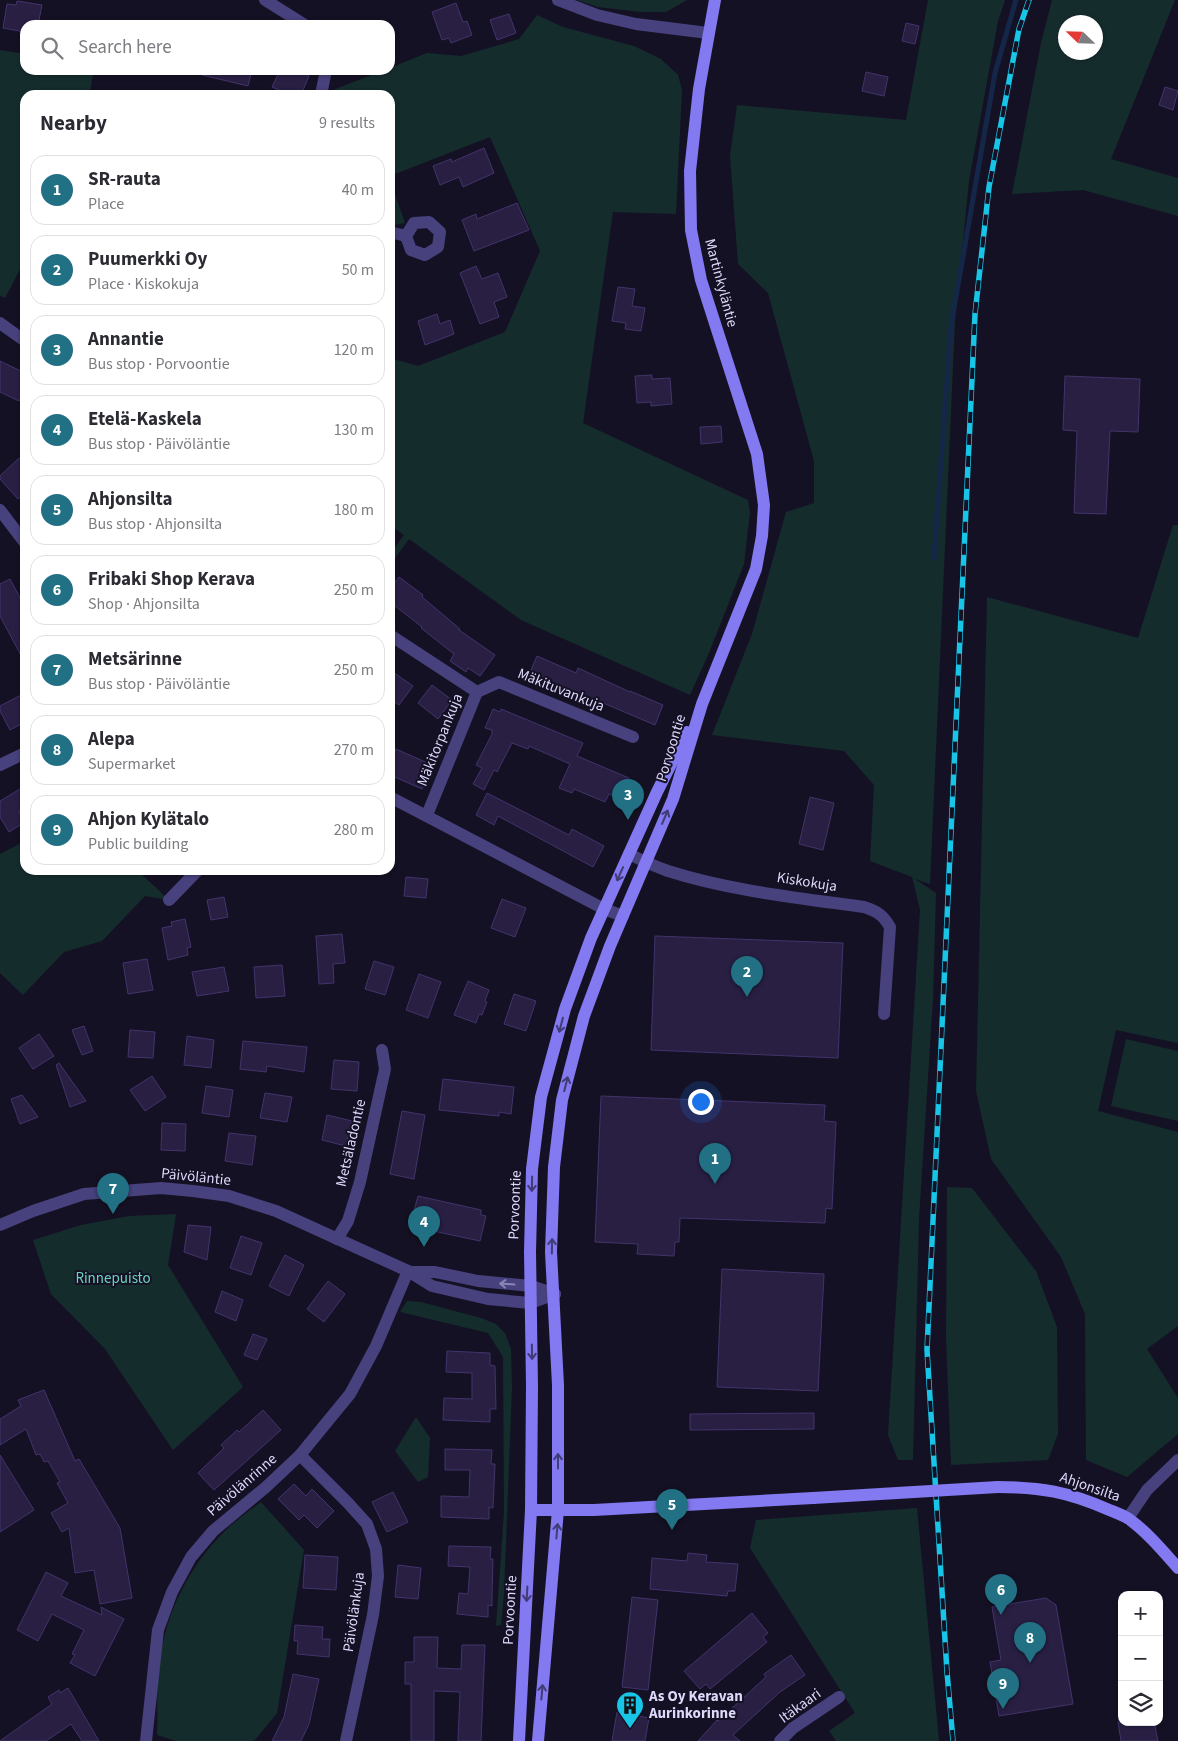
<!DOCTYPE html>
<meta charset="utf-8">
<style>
body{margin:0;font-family:"Source Sans 3",sans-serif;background:#f2f2f3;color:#2b2b33}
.controls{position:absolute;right:15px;bottom:15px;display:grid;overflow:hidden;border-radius:10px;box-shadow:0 1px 4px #0004}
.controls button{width:45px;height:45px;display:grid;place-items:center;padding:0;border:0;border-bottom:1px solid #e1e1e2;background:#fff;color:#2b2b33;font:25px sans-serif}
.compass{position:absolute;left:1058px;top:15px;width:45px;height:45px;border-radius:50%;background:#fff;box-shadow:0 1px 4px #0004;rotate:293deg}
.you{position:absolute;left:700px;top:1101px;width:18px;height:18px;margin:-12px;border:4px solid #fff;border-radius:50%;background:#1a73e8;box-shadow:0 0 0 8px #1a73e833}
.badge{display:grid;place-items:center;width:32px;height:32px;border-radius:50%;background:#227084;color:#fff;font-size:16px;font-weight:700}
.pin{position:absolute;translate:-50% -41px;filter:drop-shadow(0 1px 2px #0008)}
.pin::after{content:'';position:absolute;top:26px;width:18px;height:15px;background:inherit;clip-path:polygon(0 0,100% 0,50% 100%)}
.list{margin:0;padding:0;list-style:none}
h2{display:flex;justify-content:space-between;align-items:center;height:65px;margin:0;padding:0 20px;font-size:21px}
h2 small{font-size:16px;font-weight:400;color:#7c7c81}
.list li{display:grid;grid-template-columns:32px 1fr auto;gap:15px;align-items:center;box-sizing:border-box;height:70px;margin:0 10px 10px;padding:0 10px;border:1px solid #e1e1e2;border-radius:15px}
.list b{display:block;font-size:19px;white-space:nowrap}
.list p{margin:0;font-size:16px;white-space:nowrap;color:#7c7c81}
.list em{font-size:16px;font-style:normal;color:#7c7c81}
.icon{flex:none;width:28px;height:28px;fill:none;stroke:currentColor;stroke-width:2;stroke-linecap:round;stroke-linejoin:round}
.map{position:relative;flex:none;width:1178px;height:1741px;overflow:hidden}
.search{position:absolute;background:#fff;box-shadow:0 1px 4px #0004;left:20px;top:20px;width:375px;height:55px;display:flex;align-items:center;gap:12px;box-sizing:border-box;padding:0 18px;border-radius:15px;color:#7c7c81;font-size:19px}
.panel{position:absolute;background:#fff;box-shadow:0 1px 4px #0004;left:20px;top:90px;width:375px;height:785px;border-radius:15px}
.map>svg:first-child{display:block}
.green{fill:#152c2d;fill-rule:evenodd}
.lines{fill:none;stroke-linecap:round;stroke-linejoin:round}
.stream{stroke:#152749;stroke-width:5}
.building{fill:#281f43;stroke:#42346c}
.street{stroke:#47417e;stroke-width:12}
.secondary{stroke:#8379f1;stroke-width:12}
.rail-casing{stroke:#18c5e6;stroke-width:5.5}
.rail{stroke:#151124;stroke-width:4;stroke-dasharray:11;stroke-linecap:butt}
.secondary-bridge{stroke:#8379f1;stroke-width:12}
.oneway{stroke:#413b76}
.oneway2{stroke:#8b85b6}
.labels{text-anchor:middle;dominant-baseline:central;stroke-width:4;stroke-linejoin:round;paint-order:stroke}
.street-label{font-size:15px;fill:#ded8fb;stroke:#151124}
.park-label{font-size:15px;fill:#6bd4c0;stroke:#151124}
.poi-label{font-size:15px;font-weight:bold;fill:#ded8fb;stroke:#151124;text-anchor:start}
</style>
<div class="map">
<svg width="1178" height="1741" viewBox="0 0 1178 1741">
<rect width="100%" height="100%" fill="#151124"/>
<g class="green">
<path d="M577 0H687L666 12H640L598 7Z"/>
<path d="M928 0H1005L998 21 969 181 955 321 930 884 915 879 936 893 933 999 919 1219 913 1460H898L888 1435 920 910 912 877 870 861 874 785 844 751 712 735 752 634 786 512 814 503V461L768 293 738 264 730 156 737 105 906 120Z"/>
<path d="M1052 0H1175L1111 159 1178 178V216L1083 190 1012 194 1041 43ZM1066 22H1096V52H1066Z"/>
<path d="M537 15 563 27 634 46 661 59 678 75 682 90 676 214 613 212 583 423 748 500 750 512 744 564 709 653 690 695 521 620 409 539 390 565V554L404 535 390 525V358L418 366 505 332 540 251 490 137 390 176V95H331L333 90 384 70H390V68L427 53 461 56 519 39Z"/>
<path d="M0 50 25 54V70H94L90 91 111 95H25V260L5 298 0 296Z"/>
<path d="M390 180 405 223 395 225 390 224Z"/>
<path d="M1173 525H1178V1043L1116 1030 1098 1111 1178 1132V1326L1147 1349 1178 1398V1434L1127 1477 1086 1460 1085 1314 1061 1257 991 1159 976 1091 987 597 1138 638Z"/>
<path d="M25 841V870H137L169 900 145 896 102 941 64 952 23 995 0 973V854Z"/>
<path d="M1126 1039 1178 1051V1121L1111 1106Z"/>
<path d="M947 1187 972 1188 1036 1271 1057 1327 1058 1434 1048 1460 951 1465 946 1338Z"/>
<path d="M176 1214 168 1265 243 1387 173 1450 105 1349 51 1294 33 1240 81 1225 129 1216Z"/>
<path d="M407 1301 421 1302 481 1318 496 1324 505 1333 511 1349 512 1388 504 1593 501 1625 496 1626 504 1512 503 1357 488 1333 400 1312Z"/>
<path d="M416 1417 430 1438 428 1477 418 1482 395 1451Z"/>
<path d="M261 1502 304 1550 277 1713 255 1740 252 1741H176L157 1735C158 1712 156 1689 159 1666 165 1615 188 1567 225 1531 236 1520 249 1511 261 1502Z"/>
<path d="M917 1508 939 1741H836L829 1731 855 1713 750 1548 756 1520Z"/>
</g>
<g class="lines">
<path class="stream" d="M934 558 951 325 995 73 1016 0"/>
</g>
<g class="building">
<path d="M17 1 42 5 39 20H35L34 25H25V32L3 28 7 4 16 5Z"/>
<path d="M456 3 463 22 467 21 472 35 451 43 449 38 442 40 432 12Z"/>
<path d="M509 14 516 33 497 40 490 20Z"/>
<path d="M906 23 919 26 915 44 902 41Z"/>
<path d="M203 70H252L248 86 202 75Z"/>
<path d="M280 70H295L309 76 301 95H291L272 87Z"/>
<path d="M866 72 888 77 884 96 862 91Z"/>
<path d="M1165 87 1178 91 1173 110 1159 105Z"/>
<path d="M484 148 494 173 463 187 459 177 440 185 433 166 451 159 452 162Z"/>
<path d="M517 203 529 230 474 251 462 220 476 214 477 219Z"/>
<path d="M476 266 482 279 498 273 507 297 494 302 499 317 480 324 460 273Z"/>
<path d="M618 287 635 289 632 306 645 308 641 331 625 329 626 323 612 321Z"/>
<path d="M437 314 440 324 450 320 454 334 425 345 418 321Z"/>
<path d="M0 361 25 373V388L19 401 0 392Z"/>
<path d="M652 375V379L670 378 672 404 651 406V402L637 403 635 376Z"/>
<path d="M1065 376 1140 379 1138 432 1110 431 1106 514 1074 513 1077 431 1063 430Z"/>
<path d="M721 426 722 442 701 444 700 427Z"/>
<path d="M19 458 25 465V492L18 499 0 479V476Z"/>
<path d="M399 577 423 595 422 597 460 629 459 630 495 655 480 676 468 668 466 672 450 661 454 654 421 628 422 627 390 602V589Z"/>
<path d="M10 579 25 607V663L0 616V584Z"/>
<path d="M537 656 576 673 578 668 630 692V691L663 705 655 725 601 702 599 706 551 683 548 689 527 679Z"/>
<path d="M390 670 413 686 399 705 390 699Z"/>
<path d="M432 685 452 700 438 719 418 703Z"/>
<path d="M25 693V722L10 730 0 711V706Z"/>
<path d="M493 709 500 712 501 709 583 743 577 756 629 778 620 798 609 794 605 802 574 789 572 793 559 788 570 764 529 746 528 749 512 743 497 772 494 770 484 790 473 784 482 768 476 765 492 734V730L485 728Z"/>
<path d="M396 749 432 765 422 789 390 775V762Z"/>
<path d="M25 786V810L18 811 25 822 9 832 0 817V801Z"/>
<path d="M487 793 569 835 572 829 604 846 593 867 498 816 494 825 476 815Z"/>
<path d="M810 797 834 803 823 850 799 844Z"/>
<path d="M406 877 428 879 426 898 404 896Z"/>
<path d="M224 897 228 917 211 920 207 900Z"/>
<path d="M502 899 526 908 515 937 491 928Z"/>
<path d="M185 919 191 947 187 948 188 955 168 960 162 928 172 926 171 922Z"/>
<path d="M342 934 345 963 333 964 334 983 319 984 316 936Z"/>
<path d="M655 936 843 943 838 1058 651 1050Z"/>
<path d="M147 959 153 990 128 994 123 963Z"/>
<path d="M374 961 394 967 385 995 365 989Z"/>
<path d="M282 965 285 996 256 998 254 967Z"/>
<path d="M224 967 229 991 197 996 192 972Z"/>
<path d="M419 974 441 982 428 1018 406 1010Z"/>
<path d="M468 981 489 990 485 1001 487 1002 482 1015 479 1014 476 1023 454 1015Z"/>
<path d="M514 994 536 1001 526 1031 504 1024Z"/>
<path d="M84 1026 93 1051 82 1055 72 1030Z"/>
<path d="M130 1030 155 1032 153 1058 128 1057Z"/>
<path d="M39 1034 54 1056 33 1069 19 1048Z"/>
<path d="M187 1036 214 1040 211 1068 184 1065Z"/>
<path d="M243 1041 307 1047 304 1072 267 1066 266 1072 240 1069Z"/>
<path d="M334 1060 359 1062 357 1091 331 1089Z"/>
<path d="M59 1063 86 1101 70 1107 56 1065Z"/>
<path d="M152 1076 166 1097 145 1111 130 1090Z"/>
<path d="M443 1079 514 1087 511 1114 499 1112V1116L439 1110Z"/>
<path d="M206 1086 233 1090 229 1117 202 1113Z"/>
<path d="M265 1093 292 1097 287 1122 260 1118Z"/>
<path d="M22 1095 38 1117 20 1124 11 1099Z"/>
<path d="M601 1096 825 1105 824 1121 836 1122 832 1209 826 1208 825 1223 680 1218 679 1242H675L674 1256 637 1254 638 1244 595 1242Z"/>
<path d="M402 1111 425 1115 414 1179 390 1174Z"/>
<path d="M327 1115 352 1121 346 1146 322 1140Z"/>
<path d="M162 1123 186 1124 185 1151 161 1150Z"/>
<path d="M229 1133 256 1136 252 1165 225 1161Z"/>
<path d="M418 1196 481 1210V1215L486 1216 480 1241 410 1226Z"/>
<path d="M188 1225 211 1227 207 1260 184 1252Z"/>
<path d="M241 1236 262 1243 251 1275 230 1268Z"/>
<path d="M285 1255 304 1265 289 1296 269 1286Z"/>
<path d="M722 1269 824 1274 818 1391 717 1387Z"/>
<path d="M328 1281 345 1294 324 1322 307 1309Z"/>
<path d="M222 1291 243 1300 236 1321 215 1312Z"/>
<path d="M253 1334 267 1339 257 1360 244 1355Z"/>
<path d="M447 1351 490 1353V1365L495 1366 496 1409H490V1422L443 1420 444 1398 472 1399V1373L446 1372Z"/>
<path d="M44 1390 75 1461 79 1459 120 1528 132 1598 100 1604 94 1570 75 1573 69 1528 62 1532 51 1513 68 1503 57 1483 60 1482 48 1461 44 1462 40 1454 36 1455 26 1429 0 1445V1419L21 1406 18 1400Z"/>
<path d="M263 1410 281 1430 214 1490 198 1473 224 1448 221 1445 237 1430 239 1432Z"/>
<path d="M814 1413V1429L690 1430V1414Z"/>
<path d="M445 1449 492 1450 491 1464H495L493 1508 489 1507V1519L441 1517V1496L469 1497 470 1470H445Z"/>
<path d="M0 1455 34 1510 0 1532Z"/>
<path d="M294 1484 306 1496 312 1489 334 1511 317 1528 304 1515 299 1520 278 1499Z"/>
<path d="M393 1492 408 1522 387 1532 372 1502Z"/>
<path d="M449 1546 491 1547 490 1559H493L492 1594V1606L488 1605V1617L457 1614 459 1593 468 1594 470 1567 448 1566Z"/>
<path d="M688 1553 707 1555 706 1562 738 1564 735 1591H728L727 1596 650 1589 652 1558 687 1561Z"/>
<path d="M305 1555 338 1557 336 1590 303 1588Z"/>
<path d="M398 1565 421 1568 418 1599 395 1597Z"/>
<path d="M46 1572 68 1583 61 1596 102 1615 101 1607 124 1619 95 1676 70 1663 75 1655 72 1654 84 1630 52 1614 38 1641 17 1630Z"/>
<path d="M632 1597 658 1600 648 1690 622 1687Z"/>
<path d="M1046 1598 1056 1605 1073 1704 999 1716 990 1662 1001 1660 992 1607Z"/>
<path d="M752 1613 768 1633 763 1637 767 1642 710 1689 706 1684 700 1689 684 1671Z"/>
<path d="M295 1625 323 1627 322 1639H330L329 1657 297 1654 298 1641H294Z"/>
<path d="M414 1637H438L437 1668 461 1669 462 1645H485L481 1741H458L460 1692 434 1691V1741H411V1684H405V1662H414Z"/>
<path d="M791 1655 805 1675 780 1692 733 1735 740 1741H698L717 1720 718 1721 766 1677 764 1674Z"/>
<path d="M293 1674 319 1679 309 1724 301 1741H272L284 1717Z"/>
<path d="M68 1688 99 1741H82L71 1724 46 1741H0L52 1704 48 1697 59 1690 60 1693Z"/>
<path d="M617 1712 649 1718 645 1741H612Z"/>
<path d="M1118 1722H1154L1158 1741H1121Z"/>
</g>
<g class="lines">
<g class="street">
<path d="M265 0 305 25"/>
<path d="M558 0 597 15 636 24 708 33"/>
<path d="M321 95 326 70"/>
<path d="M429 222 440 232 438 247 425 255 411 250 406 236 414 223Z"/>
<path d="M390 232 406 236"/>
<path d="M0 323 25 341"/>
<path d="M0 510 25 543"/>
<path d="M390 635 477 692 427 815"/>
<path d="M477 692 499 682 633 737"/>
<path d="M0 765 25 753"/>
<path d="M390 797 604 909 623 916"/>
<path d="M629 854C641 860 654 866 668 871 731 891 799 898 864 907 877 911 883 915 890 927L884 1014"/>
<path d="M169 900 198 870"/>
<path d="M0 1225 33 1211 84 1194 161 1188 193 1191 229 1196 276 1211 408 1271 432 1286 488 1299 530 1303 555 1294"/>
<path d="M337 1239 348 1221 360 1182 385 1069 382 1050"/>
<path d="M411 1272H435L478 1281 531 1286 555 1294"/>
<path d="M300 1455 348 1503 367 1524 376 1549 378 1576 373 1615 346 1741"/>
<path d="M1128 1518 1147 1490 1178 1460"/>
<path d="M146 1741 158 1630 172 1592 191 1557 213 1531 266 1487 300 1455 350 1394 376 1346 408 1271"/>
<path d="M780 1741 793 1728 839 1697"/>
</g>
<g class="secondary">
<path d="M998 1487C1041 1487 1068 1492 1107 1509 1114 1512 1123 1515 1129 1519 1147 1532 1163 1551 1178 1568"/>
<path d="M531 1510H594L813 1498"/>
<path d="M519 1741 531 1510 532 1386 530 1252 532 1169 541 1097 565 1009 591 938 657 792 687 732"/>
<path d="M538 1741 558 1510V1385L551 1252 554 1167 562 1100 584 1016 610 946 673 799 702 704 756 569 762 536 764 505 757 454 701 280 691 230 690 171 699 89 715 0"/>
</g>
<g class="rail-casing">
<path id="rail" d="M953 1741 947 1672 927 1350 975 314 989 187 1019 29 1029 0"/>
</g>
<use href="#rail" class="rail"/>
<path class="secondary-bridge" d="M813 1498 998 1487"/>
</g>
<defs><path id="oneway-shaft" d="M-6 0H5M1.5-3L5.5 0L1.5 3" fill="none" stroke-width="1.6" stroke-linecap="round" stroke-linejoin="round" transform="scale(1.25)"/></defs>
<g class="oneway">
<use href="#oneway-shaft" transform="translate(665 817) rotate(-67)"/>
<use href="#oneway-shaft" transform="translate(620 874) rotate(114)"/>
<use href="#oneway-shaft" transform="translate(561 1025) rotate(105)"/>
<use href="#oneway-shaft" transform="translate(566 1084) rotate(-76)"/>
<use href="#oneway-shaft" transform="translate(532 1184) rotate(91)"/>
<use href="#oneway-shaft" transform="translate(552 1246) rotate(-89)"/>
<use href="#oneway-shaft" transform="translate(532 1352) rotate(89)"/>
<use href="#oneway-shaft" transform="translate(558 1461) rotate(-90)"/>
<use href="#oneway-shaft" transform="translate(557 1531) rotate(-85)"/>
<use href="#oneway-shaft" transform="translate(527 1594) rotate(93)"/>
<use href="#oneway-shaft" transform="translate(542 1692) rotate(-85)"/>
</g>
<use class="oneway2" href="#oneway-shaft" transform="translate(507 1284) rotate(-176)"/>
<defs>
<g id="building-pin" transform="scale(1.4375)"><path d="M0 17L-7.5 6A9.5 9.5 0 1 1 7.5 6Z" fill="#18c5e6" stroke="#151124"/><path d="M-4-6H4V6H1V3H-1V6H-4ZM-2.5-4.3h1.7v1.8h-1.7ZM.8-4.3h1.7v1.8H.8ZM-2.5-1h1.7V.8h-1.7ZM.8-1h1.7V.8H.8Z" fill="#111"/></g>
</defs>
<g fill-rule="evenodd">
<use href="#building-pin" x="630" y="1705"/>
</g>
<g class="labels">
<g class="street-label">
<text transform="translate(721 283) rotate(75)">Martinkyläntie</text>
<text transform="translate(561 690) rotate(22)">Mäkituvankuja</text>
<text transform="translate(440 740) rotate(-68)">Mäkitorpankuja</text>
<text transform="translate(671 748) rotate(-73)">Porvoontie</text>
<text transform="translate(807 882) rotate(9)">Kiskokuja</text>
<text transform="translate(351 1143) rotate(-77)">Metsäladontie</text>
<text transform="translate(196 1177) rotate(6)">Päivöläntie</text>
<text transform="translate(515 1205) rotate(-88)">Porvoontie</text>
<text transform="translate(242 1485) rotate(-41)">Päivölänrinne</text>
<text transform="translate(1090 1487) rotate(19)">Ahjonsilta</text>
<text transform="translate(510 1610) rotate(-87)">Porvoontie</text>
<text transform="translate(354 1612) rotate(-82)">Päivölänkuja</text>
<text transform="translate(800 1706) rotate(-36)">Itäkaari</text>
</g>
<g class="park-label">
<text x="113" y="1278">Rinnepuisto</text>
</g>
<g class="poi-label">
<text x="649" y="1696">As Oy Keravan<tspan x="649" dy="17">Aurinkorinne</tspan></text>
</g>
</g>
</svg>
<div class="controls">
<button>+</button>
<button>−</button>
<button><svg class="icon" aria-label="layers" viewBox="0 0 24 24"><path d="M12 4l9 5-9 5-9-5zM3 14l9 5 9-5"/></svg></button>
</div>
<svg class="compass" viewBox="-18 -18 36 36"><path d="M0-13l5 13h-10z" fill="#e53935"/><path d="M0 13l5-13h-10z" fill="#7c7c81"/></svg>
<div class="you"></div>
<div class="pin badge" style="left:715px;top:1184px">1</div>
<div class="pin badge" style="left:747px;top:997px">2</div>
<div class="pin badge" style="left:628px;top:820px">3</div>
<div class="pin badge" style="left:424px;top:1247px">4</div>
<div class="pin badge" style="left:672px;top:1530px">5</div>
<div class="pin badge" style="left:1001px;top:1615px">6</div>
<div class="pin badge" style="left:113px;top:1214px">7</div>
<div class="pin badge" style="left:1030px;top:1663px">8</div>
<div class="pin badge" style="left:1003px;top:1709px">9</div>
<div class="search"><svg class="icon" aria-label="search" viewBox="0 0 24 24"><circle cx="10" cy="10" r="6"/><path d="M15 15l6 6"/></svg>Search here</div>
<section class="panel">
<h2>Nearby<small>9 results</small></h2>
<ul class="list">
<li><span class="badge">1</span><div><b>SR-rauta</b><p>Place</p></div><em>40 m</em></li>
<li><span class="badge">2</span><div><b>Puumerkki Oy</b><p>Place · Kiskokuja</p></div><em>50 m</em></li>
<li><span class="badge">3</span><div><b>Annantie</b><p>Bus stop · Porvoontie</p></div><em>120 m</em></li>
<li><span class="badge">4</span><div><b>Etelä-Kaskela</b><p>Bus stop · Päivöläntie</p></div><em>130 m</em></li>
<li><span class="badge">5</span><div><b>Ahjonsilta</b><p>Bus stop · Ahjonsilta</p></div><em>180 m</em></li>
<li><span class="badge">6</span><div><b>Fribaki Shop Kerava</b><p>Shop · Ahjonsilta</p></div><em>250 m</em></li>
<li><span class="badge">7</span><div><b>Metsärinne</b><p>Bus stop · Päivöläntie</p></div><em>250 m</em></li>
<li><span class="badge">8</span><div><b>Alepa</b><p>Supermarket</p></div><em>270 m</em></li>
<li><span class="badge">9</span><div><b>Ahjon Kylätalo</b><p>Public building</p></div><em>280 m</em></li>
</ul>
</section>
</div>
